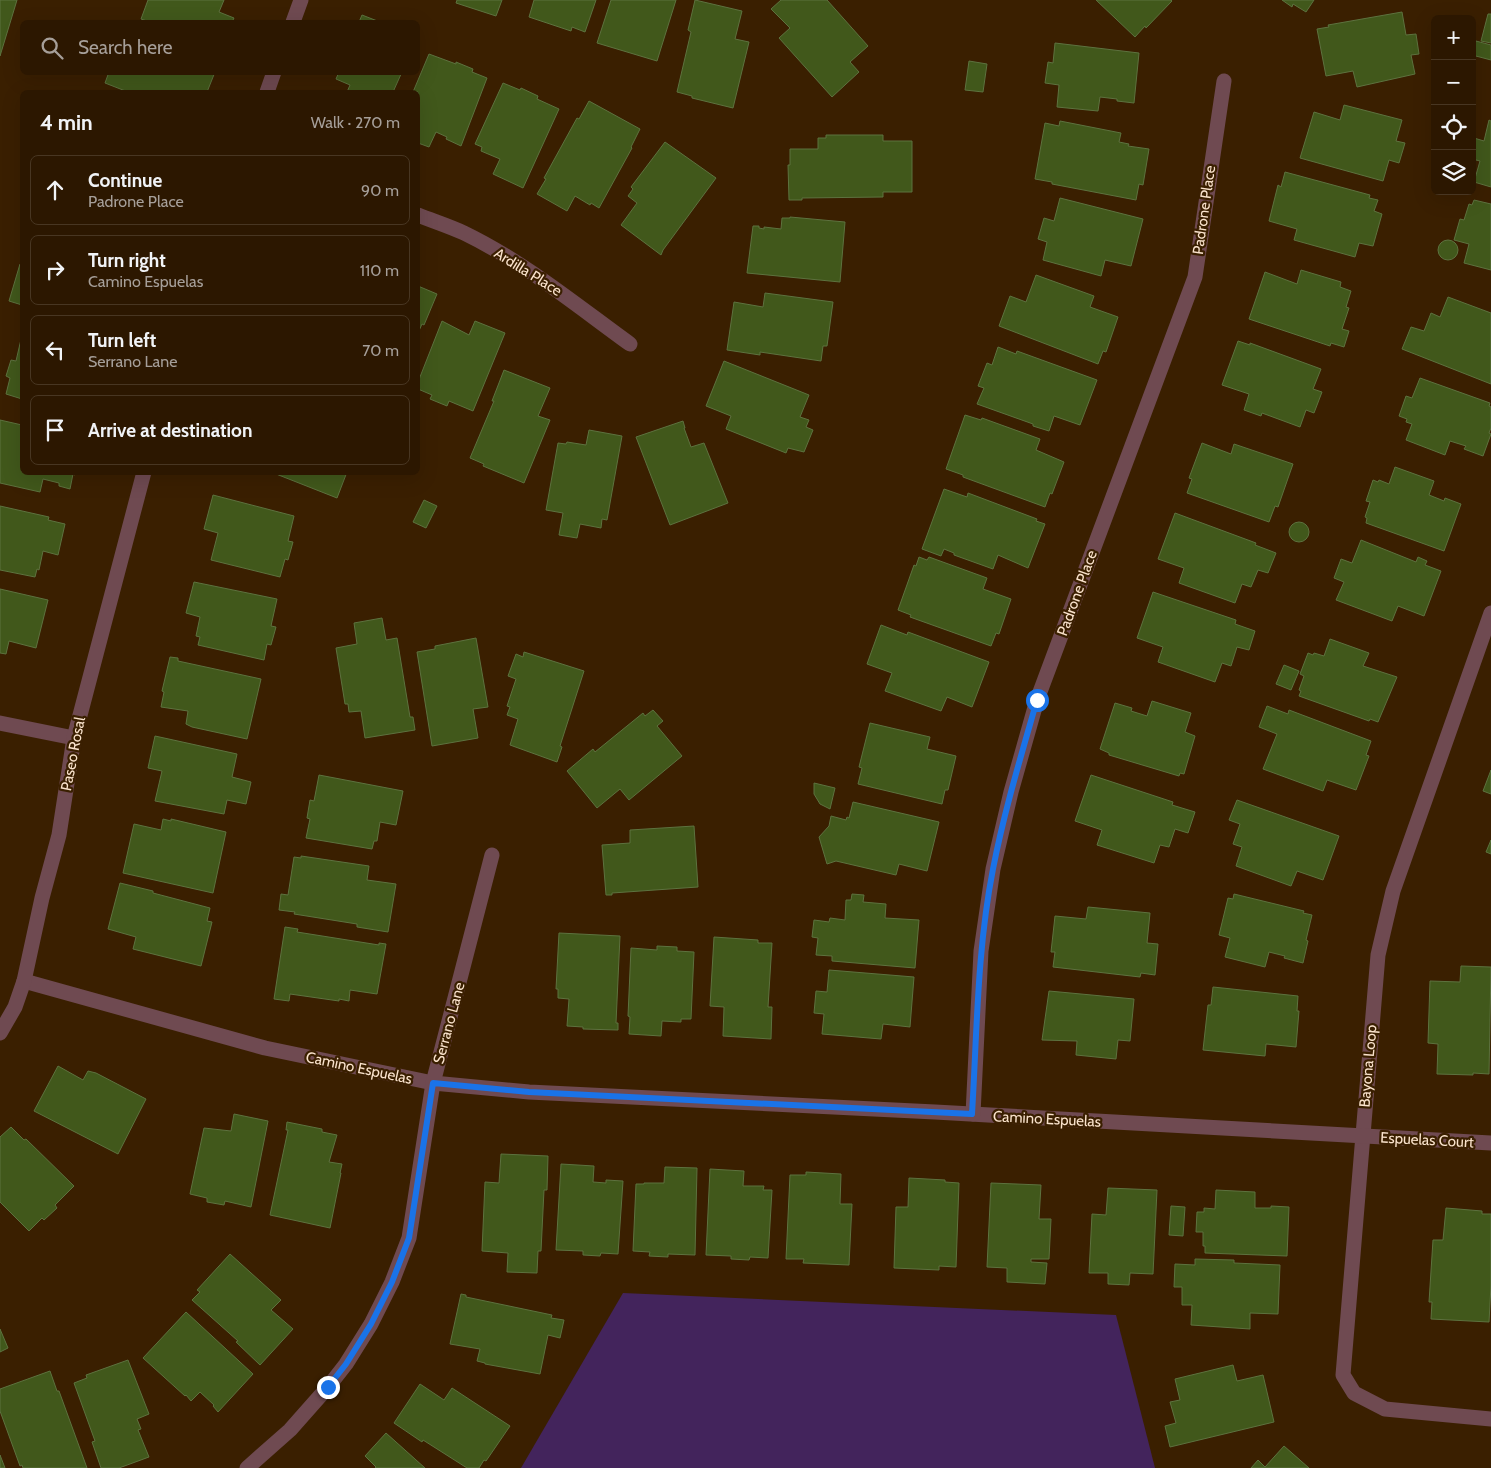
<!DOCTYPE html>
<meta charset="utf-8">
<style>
body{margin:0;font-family:Cabin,sans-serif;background:#34200a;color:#f1f3f6}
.controls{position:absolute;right:15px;top:15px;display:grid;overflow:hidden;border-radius:8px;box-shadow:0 5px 20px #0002}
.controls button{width:45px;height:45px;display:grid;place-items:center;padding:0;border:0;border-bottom:1px solid #483622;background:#2c1700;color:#f1f3f6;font:25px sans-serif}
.stop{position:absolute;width:15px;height:15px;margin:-11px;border:4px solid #1a73e8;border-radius:50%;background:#fff}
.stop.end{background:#1a73e8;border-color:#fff;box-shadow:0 1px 5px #0008}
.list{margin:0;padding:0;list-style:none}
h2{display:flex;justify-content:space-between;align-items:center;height:65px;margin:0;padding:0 20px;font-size:21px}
h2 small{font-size:16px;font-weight:400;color:#a69f99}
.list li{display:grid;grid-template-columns:32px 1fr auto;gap:15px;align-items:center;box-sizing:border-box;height:70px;margin:0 10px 10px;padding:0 10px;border:1px solid #483622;border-radius:8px}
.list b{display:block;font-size:19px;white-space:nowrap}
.list p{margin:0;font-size:16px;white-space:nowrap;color:#a69f99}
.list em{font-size:16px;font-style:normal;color:#a69f99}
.icon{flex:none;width:28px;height:28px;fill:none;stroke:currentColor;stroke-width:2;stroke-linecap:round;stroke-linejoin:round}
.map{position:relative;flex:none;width:1491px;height:1468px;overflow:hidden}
.search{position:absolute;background:#2c1700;box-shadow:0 5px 20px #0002;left:20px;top:20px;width:400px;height:55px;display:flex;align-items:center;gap:12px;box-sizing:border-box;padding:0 18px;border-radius:8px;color:#a69f99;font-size:19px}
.panel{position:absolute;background:#2c1700;box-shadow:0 5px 20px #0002;left:20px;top:90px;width:400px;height:385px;border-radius:8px}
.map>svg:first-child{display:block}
.green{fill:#43245c}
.building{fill:#41581b;stroke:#5d723f}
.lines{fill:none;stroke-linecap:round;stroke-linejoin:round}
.street{stroke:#6f4a51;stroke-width:15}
.route{stroke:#1a73e8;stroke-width:6}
.labels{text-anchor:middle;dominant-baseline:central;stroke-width:4.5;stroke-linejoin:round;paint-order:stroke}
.street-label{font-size:15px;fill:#fae3cc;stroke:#3a1f00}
</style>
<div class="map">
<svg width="1491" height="1468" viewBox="0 0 1491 1468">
<rect width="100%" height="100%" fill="#3a1f00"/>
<path class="green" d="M623 1293 1116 1315 1155 1468H521Z"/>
<g class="building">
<path d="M0 0H17L0 56Z"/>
<path d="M148 0H224L219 12 234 18 232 22H150L141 19Z"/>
<path d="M457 0H502L496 16 456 3Z"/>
<path d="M534 0H596L585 32 572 27 571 31 529 17Z"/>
<path d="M611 0H676L657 61 597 43Z"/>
<path d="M695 0 742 11 735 39 749 42 733 108 692 98V96L677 92 691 32 688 30Z"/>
<path d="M781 0H827L868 46 850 62 859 72 832 97 779 38 790 28 771 9Z"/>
<path d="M1096 0H1171L1172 1 1146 28 1145 26 1135 37Z"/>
<path d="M1282 0H1314L1306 12 1293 4 1292 7Z"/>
<path d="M1402 12 1406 35 1416 34 1419 54 1411 55 1415 74 1357 87 1353 71 1326 76 1317 29 1329 27 1328 25Z"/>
<path d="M1488 14H1491V43L1481 41Z"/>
<path d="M362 15 380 22H359Z"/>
<path d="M1476 41 1491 45V60L1472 55Z"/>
<path d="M1055 43 1139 53 1134 103 1117 101V99L1100 97 1098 111 1057 107 1059 85 1045 83 1048 62 1053 63Z"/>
<path d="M429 54 456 64V62L473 69 472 72 487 78 461 146 446 139 447 137 436 132 429 147 418 143V92H413Z"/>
<path d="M969 61 987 64 983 92 965 90Z"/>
<path d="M109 72H215L207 92H128L105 83Z"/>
<path d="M339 72H402L393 92H347L350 85 336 79Z"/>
<path d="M503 83 520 90 521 88 538 96 537 99 559 109 523 188 493 174 500 159 481 151 482 147 475 144Z"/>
<path d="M589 101 640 129 631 147 632 148 599 208 591 203 590 205 575 196 567 211 537 194 546 179 544 178 577 118 579 119Z"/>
<path d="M1344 105 1402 120 1396 141 1405 143 1399 163 1389 160 1383 181 1300 158 1314 112 1340 120Z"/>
<path d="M1489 120 1491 121V187L1474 182 1480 161 1472 159 1474 138 1484 141Z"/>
<path d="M1060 121 1121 133 1119 142 1129 144 1128 146 1149 149 1143 185 1139 184 1136 200 1052 184V182L1035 179 1045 123 1059 126Z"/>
<path d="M826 135H883V141H912V192H883V197L802 198V200H789L788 165H790V149H818V138H826Z"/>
<path d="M665 142 716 178 663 250 661 255 621 225 637 203 628 196 633 189 631 187Z"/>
<path d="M1285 172 1370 195 1369 198 1378 200 1374 211 1382 214 1373 246 1359 243 1355 257 1294 240 1297 229 1269 221 1278 185 1281 187Z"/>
<path d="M1060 198 1143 219 1131 266 1105 260 1101 276 1043 260 1047 242 1038 239 1044 218 1054 221Z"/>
<path d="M1474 200 1491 204V270L1464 263 1469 244 1454 240 1460 219 1464 220 1469 204 1472 205Z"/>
<path d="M790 217 845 222 840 282 747 273 753 226H759V228L764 229V227L781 229 782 218H790Z"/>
<circle cx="1448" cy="250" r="10"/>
<path d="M20 264 22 265V305L9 301Z"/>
<path d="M1301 270 1341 282 1340 287 1351 291 1346 307 1349 308 1342 329 1349 331 1344 347 1331 343 1330 346 1249 319 1265 272 1297 284Z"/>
<path d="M1036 275 1094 296 1090 307 1118 317 1106 352 1103 351 1098 364 999 326 1010 296 1026 302Z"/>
<path d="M418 286 437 294 424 325 422 324 418 333Z"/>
<path d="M765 293 833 302 827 346H823L821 361 760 352V355L727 350 734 302 763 307Z"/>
<path d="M1448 297 1491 313V384L1402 349 1411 327 1424 331 1431 313 1440 317Z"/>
<path d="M442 321 469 335 475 321 505 333 473 411 449 401 447 406 430 399 432 395 418 389V382Z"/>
<path d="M22 335V399L6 394 10 378 6 376 11 360 16 361Z"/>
<path d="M1238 341 1250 345V343L1321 369 1313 389 1322 392 1314 413 1306 410 1300 427 1262 413 1261 416 1244 410 1249 394 1222 385Z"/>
<path d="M998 347 1016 354 1017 351 1097 380 1080 425 1054 416 1049 431 1033 426V424L977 404 984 388 978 386 987 363 992 365Z"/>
<path d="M724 361 809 395 800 417 809 420 806 427 813 430 804 452 788 448 786 453 726 429 731 416 706 406Z"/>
<path d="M504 370 550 388 538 416 550 420 524 483 483 466 484 464 470 458 494 401H492Z"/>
<path d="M1420 378 1490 403 1489 406 1491 407V428L1489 433 1491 434 1483 456 1464 449 1466 446 1450 441 1445 455 1406 440 1412 424 1406 422 1407 419 1399 416 1406 396 1412 398Z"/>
<path d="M965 415 981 420 982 418 1040 439 1036 450 1064 462 1052 494 1050 493 1045 507 963 477V475L946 469Z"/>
<path d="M0 420 22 425V472H76L75 475 73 474 70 489 59 486V483L43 479 40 492 0 483Z"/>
<path d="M683 421 685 428H684L691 447 704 443 728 503 670 525 636 437Z"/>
<path d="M589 430 622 436 607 520 602 519 601 528 580 524 577 538 559 535 563 513 546 510 558 443 566 444 567 442 586 445Z"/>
<path d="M1202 443 1231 454 1234 444 1293 464 1278 507 1275 506 1269 522 1187 493 1192 479 1189 478Z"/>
<path d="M1395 467 1434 481 1429 495 1444 501 1445 498 1461 504 1444 551 1366 523 1367 518 1365 517 1370 502 1366 501 1373 480 1378 482 1379 480 1389 484Z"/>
<path d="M271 472H347L337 498Z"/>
<path d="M944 489 967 497 968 493 1037 519 1036 521 1045 524 1028 568 998 555 993 569 954 555V553L944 549 941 556 922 549Z"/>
<path d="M213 495 294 516 288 541 293 542 288 560 285 559 280 577 211 560 218 533 204 529Z"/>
<path d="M424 500 437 506 426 528 413 522Z"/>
<path d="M0 506 49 517 48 520 65 524 58 555 43 551 39 570 37 569 35 577 0 570Z"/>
<path d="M1175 513 1256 543 1255 545 1276 553 1268 573 1258 570 1251 587 1242 584 1235 603 1179 583 1184 568 1158 559Z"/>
<circle cx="1299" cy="532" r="10"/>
<path d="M1361 540 1416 562 1418 557 1427 561 1425 565 1441 571 1424 616 1398 606 1392 621 1336 600 1344 582 1334 578 1341 559 1352 563Z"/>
<path d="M919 557 927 560 929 557 987 578 983 589 1011 599 999 634 996 633 991 646 910 617 911 615 898 610 914 565 916 566Z"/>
<path d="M194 582 277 599 271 626 276 627 271 645 267 644 264 660 198 645 200 637 196 636 200 617 186 613Z"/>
<path d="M0 589 48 600 36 648 9 641 6 654 0 653Z"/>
<path d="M1153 592 1236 620 1235 624 1255 631 1249 650 1237 647 1231 666 1222 663 1215 682 1158 662 1163 647 1137 638Z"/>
<path d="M382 618 386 640 397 638 410 717H413L415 730 365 738 361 711 349 712 348 704H345L336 648 357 644 354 623Z"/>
<path d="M881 625 907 635 908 632 989 662 972 707 947 697 941 711 885 691 892 673 867 664Z"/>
<path d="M476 638 488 707 473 709 478 738 432 746 417 652 435 649V646Z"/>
<path d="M1330 639 1369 653 1363 666 1397 677 1378 722 1370 719 1369 721 1299 696 1301 691 1299 690 1304 676 1300 674 1308 653 1313 655 1314 653 1324 656Z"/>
<path d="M524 652 584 671 560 746 562 747 557 762 510 745 518 719 507 715 510 707 507 706 516 679 508 676 516 654 523 657Z"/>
<path d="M170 657 178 658V661L261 679 247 739 192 727 186 724 188 711 161 707 164 692 162 691Z"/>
<path d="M1284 665 1299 671 1291 690 1276 684Z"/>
<path d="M1152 701 1191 713 1185 732 1195 736 1184 774 1180 773 1179 776 1109 755V753L1100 749 1115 703 1132 708 1131 711 1147 716Z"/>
<path d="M1267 706 1288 714 1289 710 1371 741 1366 755 1369 756 1356 790 1327 780 1323 791 1263 769 1277 734 1259 727Z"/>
<path d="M653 710 663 721 657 726 682 756 629 800 620 789 597 808 567 771 593 749 595 752 643 713 645 716Z"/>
<path d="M870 723 930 737 927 749 956 756 948 790H945L942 804 858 784 862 768 859 767Z"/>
<path d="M155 736 237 754 232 777 251 782 246 804 227 800 224 814 155 801 162 771 148 768Z"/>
<path d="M1491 770V794L1483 791Z"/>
<path d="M319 775 403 791 396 825 380 822 377 841H374L372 849 306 838 310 819 307 818 310 800 314 801Z"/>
<path d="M1091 775 1173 802 1172 805 1195 812 1188 833 1175 829 1169 847 1160 845 1154 863 1097 845 1102 830 1075 821Z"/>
<path d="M814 783 835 788 830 809 820 804 814 794Z"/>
<path d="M1237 800 1339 836 1323 880 1297 871 1291 886 1236 866 1242 847 1233 844 1240 824 1229 820Z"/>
<path d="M853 802 939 822 927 871 899 864 896 875 836 861 827 864 819 837 829 826 831 816 846 820 847 817 849 818Z"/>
<path d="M163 819 171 821V819L226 832 213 893 123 873 134 824 161 830Z"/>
<path d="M694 826 698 887 612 893V895H606L602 845 630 843V830Z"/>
<path d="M1491 840V854L1486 852Z"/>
<path d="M301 856 369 866 367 880 396 884 388 932 357 927V924L294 914 295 912 279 910 281 894 288 895 294 857 301 858Z"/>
<path d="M120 883 153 891V893L210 908 207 921 212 922 201 966 133 949 136 937 108 929Z"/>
<path d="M852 894 864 895 863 902 886 904 885 918 919 920 915 968 832 961V956L816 955 818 938 812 937 814 920 829 922 830 918 845 920 846 900H851Z"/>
<path d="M1234 894 1304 911 1303 913 1312 915 1306 940 1308 941 1303 963 1284 958 1285 956 1269 952 1265 967 1225 957 1230 938 1219 935 1228 898 1233 899Z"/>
<path d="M1088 907 1150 913 1147 943 1158 944 1155 975 1141 973 1140 977 1053 967 1055 952H1051L1055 916 1086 919Z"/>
<path d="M285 927 298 929 297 932 379 945V943L386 944 377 994 350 990 349 1001 339 999V1001L290 994 289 1001 274 999Z"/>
<path d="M559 933 620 936 616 1023H618V1030L583 1029V1027L567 1026 569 999 558 998V989H556Z"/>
<path d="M714 937 758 940V943H772L768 1007H772L771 1039 723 1036 724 1007 710 1006Z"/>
<path d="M657 946 677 947V951L694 952 691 1019H681V1022L662 1021 661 1036 629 1034 630 1017 628 1016 631 948 657 950Z"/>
<path d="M1461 966 1491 967 1489 1074 1473 1073V1075L1437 1074 1438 1044 1428 1043 1430 981 1460 982Z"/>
<path d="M829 970 914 977 910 1027 883 1024 881 1039 822 1034 824 1014 814 1013 816 991 827 992Z"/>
<path d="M1213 987 1298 996 1297 1011H1299L1296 1047 1266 1044 1265 1056 1203 1050 1208 1005H1211Z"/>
<path d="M1049 991 1134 999 1130 1041 1118 1040 1116 1059 1076 1055 1077 1041 1042 1040Z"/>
<path d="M58 1066 83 1080 88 1071 96 1073 146 1099 118 1154 34 1111Z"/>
<path d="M234 1114 268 1121 251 1207 225 1201 224 1205 207 1202V1198L190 1194 204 1128 231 1131Z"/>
<path d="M287 1122 322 1129V1132L337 1135 329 1162 342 1164 340 1173H341L330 1228 270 1215 288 1130H286Z"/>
<path d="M11 1127 24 1140 26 1139 74 1186 55 1205 57 1208 44 1220 42 1218 29 1231 0 1202V1137Z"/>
<path d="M501 1154 548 1156 547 1190H544L541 1251H538L537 1273 507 1272 508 1253 482 1251 485 1182 499 1183Z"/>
<path d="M561 1164 594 1166 593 1182 606 1183V1180L623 1181 618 1254 601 1253 600 1256 583 1255V1251L556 1250Z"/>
<path d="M665 1167 697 1168 695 1255 668 1254V1257L649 1256 650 1252 633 1251 636 1184H644V1183H664Z"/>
<path d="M710 1169 744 1171 743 1186H764L763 1190H772L768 1258 750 1257 749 1260 731 1259V1256L706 1255Z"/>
<path d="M806 1172 841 1174 840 1204H852L849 1265 803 1263 804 1259H786L790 1175H806Z"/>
<path d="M909 1178 945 1180V1182L959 1183 956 1267 939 1266V1270L894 1268 896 1207H908Z"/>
<path d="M991 1183 1041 1185 1039 1219H1051L1049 1259H1031V1262L1047 1263 1045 1284 1007 1282V1268L987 1267Z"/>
<path d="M1108 1188 1157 1190 1153 1274 1130 1273 1129 1285 1108 1284V1273H1089L1092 1214 1106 1215Z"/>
<path d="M1216 1190 1255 1192V1208H1271V1206L1289 1207 1287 1256 1205 1253V1246H1203V1232H1196L1197 1212H1204V1208L1215 1209Z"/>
<path d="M1171 1206 1185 1207 1183 1236 1169 1235Z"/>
<path d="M1446 1208 1482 1211V1214H1491V1285L1489 1322 1431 1319 1432 1302H1429L1433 1240H1443Z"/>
<path d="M230 1254 281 1300 271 1310 293 1329 260 1365 236 1342 238 1341 192 1300 200 1292 197 1290Z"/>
<path d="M1195 1259 1234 1260V1263L1280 1265 1278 1314 1250 1313V1329L1191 1325 1192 1305H1182V1287H1174L1175 1264 1195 1265Z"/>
<path d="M461 1294 466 1295V1297L552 1315 551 1318 564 1320 560 1338 548 1335 540 1374 485 1364V1363L477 1361 480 1349 450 1344Z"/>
<path d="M186 1312 253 1374 218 1412 213 1406 214 1405 200 1392 191 1401 186 1395 185 1396 143 1358Z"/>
<path d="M0 1329 8 1348 0 1352Z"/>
<path d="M128 1360 149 1414 137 1419 141 1429 138 1430 149 1457 119 1468H101L92 1442 95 1441 74 1383 87 1378 86 1375Z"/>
<path d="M1233 1365 1237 1381 1263 1375 1274 1422 1170 1447 1165 1426 1176 1423 1170 1402 1180 1400 1175 1379Z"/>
<path d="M50 1371 57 1391H59L87 1468H23L22 1465 20 1466 0 1411V1389Z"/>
<path d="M420 1384 444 1400 452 1388 510 1426 486 1461 484 1460 479 1468H467L423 1440 422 1442 394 1423Z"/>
<path d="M386 1433 425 1468H375L376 1467 365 1456Z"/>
<path d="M1284 1446 1309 1468H1251L1258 1460 1265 1467Z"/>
<path d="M0 1455 5 1468H0Z"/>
</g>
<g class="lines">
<g class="street">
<path d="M293 22 301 0"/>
<path d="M267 92 274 72"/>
<path d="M418 215C433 221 449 226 464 233 524 262 576 305 630 344"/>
<path d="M1491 613 1393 891 1378 955 1343 1375 1354 1393 1385 1409 1491 1419"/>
<path d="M0 723 74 738"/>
<path d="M24 981 265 1048 433 1083 529 1092 935 1112 1491 1143"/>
<path d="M0 1033 15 1007 24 981 42 898 59 835 74 738 144 472"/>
<path d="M973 1114 981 951 993 869 1011 792 1037 700 1195 277 1224 81"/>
<path d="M247 1468 290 1430 328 1387 346 1364 371 1324 392 1282 409 1238 433 1083 492 855"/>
</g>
</g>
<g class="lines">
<path class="route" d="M328 1387 346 1364 371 1324 392 1282 409 1238 433 1083 529 1092 972 1114C977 1033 977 950 993 869 1004 812 1021 756 1037 700"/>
</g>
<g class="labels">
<g class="street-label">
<text transform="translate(1204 210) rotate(-82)">Padrone Place</text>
<text transform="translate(528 272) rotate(32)">Ardilla Place</text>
<text transform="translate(1077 593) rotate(-70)">Padrone Place</text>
<text transform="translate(73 754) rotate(-79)">Paseo Rosal</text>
<text transform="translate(449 1023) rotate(-75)">Serrano Lane</text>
<text transform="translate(1368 1066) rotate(-85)">Bayona Loop</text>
<text transform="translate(359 1068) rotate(12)">Camino Espuelas</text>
<text transform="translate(1047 1119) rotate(3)">Camino Espuelas</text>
<text transform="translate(1427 1140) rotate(3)">Espuelas Court</text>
</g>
</g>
</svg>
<div class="controls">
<button>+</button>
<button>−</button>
<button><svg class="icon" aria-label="locate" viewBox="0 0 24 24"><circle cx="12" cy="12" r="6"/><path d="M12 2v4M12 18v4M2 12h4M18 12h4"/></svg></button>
<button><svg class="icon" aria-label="layers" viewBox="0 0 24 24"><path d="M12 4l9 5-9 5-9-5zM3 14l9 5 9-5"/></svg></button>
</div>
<div class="stop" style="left:1037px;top:700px"></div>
<div class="stop end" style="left:328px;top:1387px"></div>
<div class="search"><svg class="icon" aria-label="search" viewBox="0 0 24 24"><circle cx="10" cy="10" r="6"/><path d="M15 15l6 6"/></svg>Search here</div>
<section class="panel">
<h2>4 min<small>Walk · 270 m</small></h2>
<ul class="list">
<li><svg class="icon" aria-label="ahead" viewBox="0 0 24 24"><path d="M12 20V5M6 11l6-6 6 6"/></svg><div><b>Continue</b><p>Padrone Place</p></div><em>90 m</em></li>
<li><svg class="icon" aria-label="right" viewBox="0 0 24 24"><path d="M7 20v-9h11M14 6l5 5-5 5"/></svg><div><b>Turn right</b><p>Camino Espuelas</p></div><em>110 m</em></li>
<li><svg class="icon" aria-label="left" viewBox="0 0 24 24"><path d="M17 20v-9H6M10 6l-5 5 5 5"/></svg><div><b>Turn left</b><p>Serrano Lane</p></div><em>70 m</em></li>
<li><svg class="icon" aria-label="arrive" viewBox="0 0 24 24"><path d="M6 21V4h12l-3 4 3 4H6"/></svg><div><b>Arrive at destination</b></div></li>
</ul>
</section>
</div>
